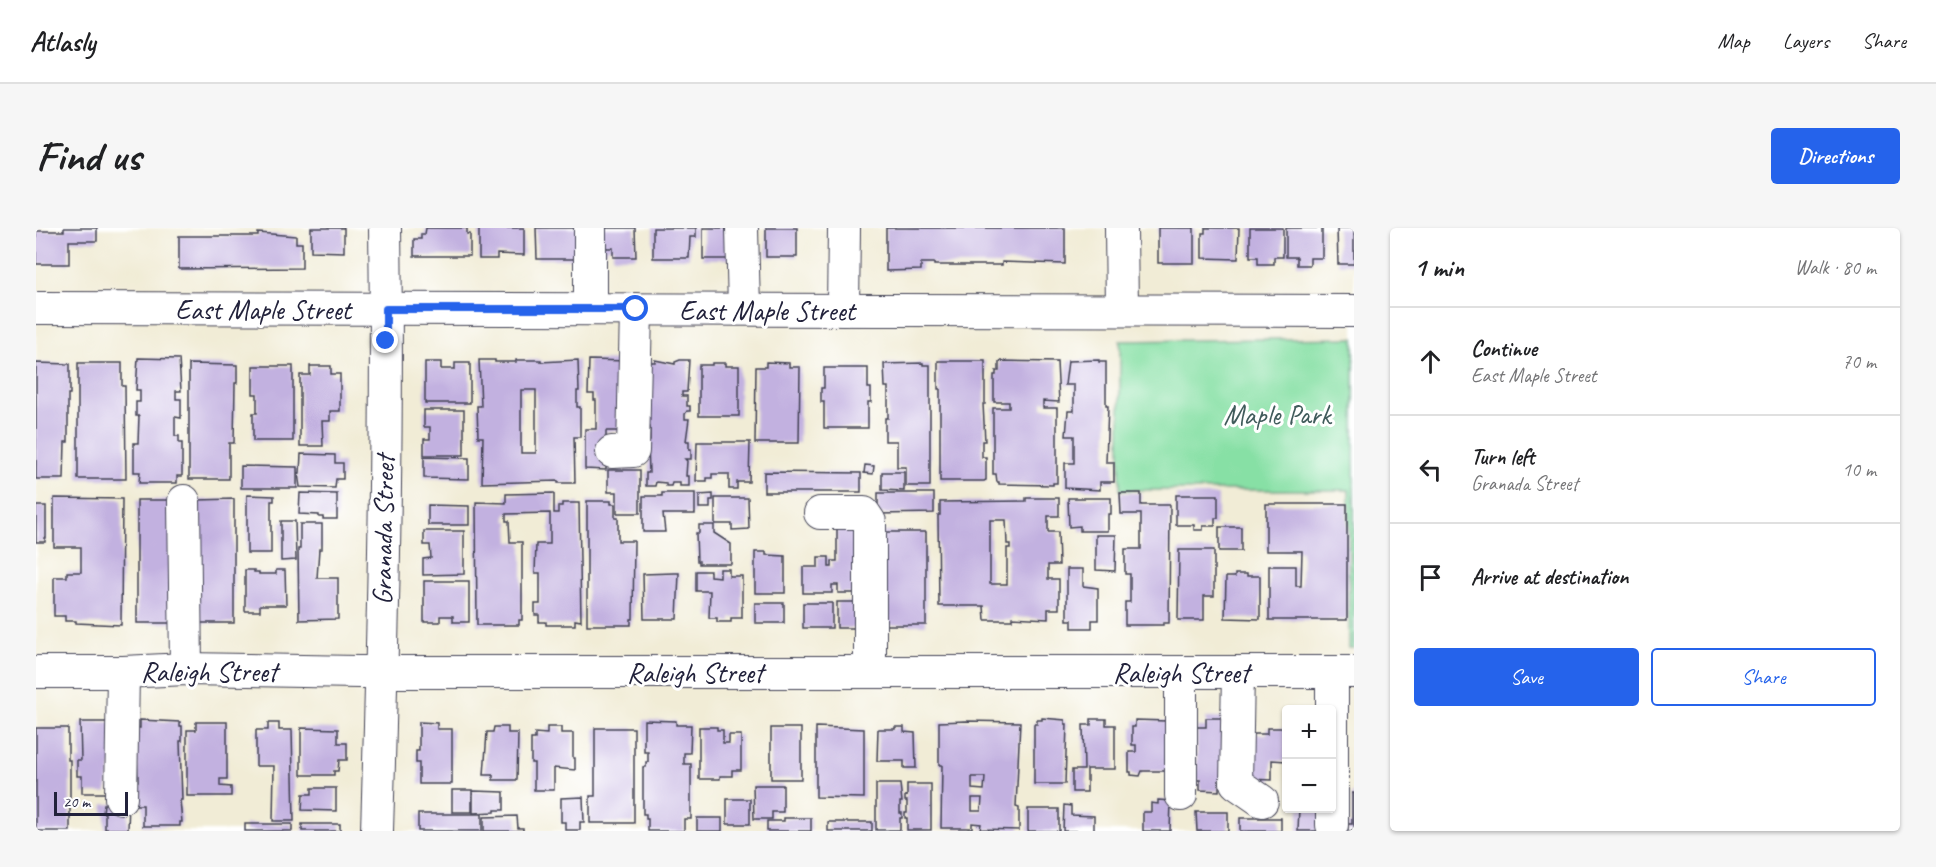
<!DOCTYPE html>
<meta charset="utf-8">
<style>
body{margin:0;font-family:Caveat,sans-serif;background:#f6f6f6;color:#202124}
.controls{position:absolute;right:18px;bottom:18px;display:grid;overflow:hidden;border-radius:6px;box-shadow:0 2px 4px #0004}
.controls button{width:54px;height:54px;display:grid;place-items:center;padding:0;border:0;border-bottom:2px solid #e0e0e0;background:#fff;color:#202124;font:30px sans-serif}
.scale{position:absolute;left:18px;bottom:15px;width:74px;box-sizing:border-box;padding-left:6px;border:3px solid #22223b;border-top:0;font-size:16px;line-height:21px;white-space:nowrap;color:#22223b;-webkit-text-stroke:4px #fff;paint-order:stroke}
.stop{position:absolute;width:18px;height:18px;margin:-14px;border:4px solid #2563eb;border-radius:50%;background:#fff}
.stop.end{background:#2563eb;border-color:#fff;box-shadow:0 2px 6px #0008}
.list{margin:0;padding:0;list-style:none}
h2{display:flex;justify-content:space-between;align-items:center;height:78px;margin:0;padding:0 24px;font-size:26px}
h2 small{font-size:20px;font-weight:400;color:#757577}
.list li{display:grid;grid-template-columns:39px 1fr auto;gap:18px;align-items:center;box-sizing:border-box;height:108px;padding:0 24px;border-top:2px solid #e0e0e0}
.list b{display:block;font-size:22px;white-space:nowrap}
.list p{margin:0;font-size:20px;white-space:nowrap;color:#757577}
.list em{font-size:20px;font-style:normal;color:#757577}
.actions{display:flex;gap:12px;padding:18px 24px}
.actions a{flex:1;padding:14px 0;border:2px solid #2563eb;border-radius:6px;text-align:center;font-size:21px;color:#2563eb}
.actions .main{background:#2563eb;color:#fff}
.icon{flex:none;width:33px;height:33px;fill:none;stroke:currentColor;stroke-width:2;stroke-linecap:round;stroke-linejoin:round}
.map{position:relative;flex:none;width:1318px;height:603px;overflow:hidden;border-radius:6px}
header{display:flex;align-items:center;gap:36px;box-sizing:border-box;height:84px;padding:0 30px;background:#fff;border-bottom:2px solid #e0e0e0}
header strong{font-size:28px}
nav{display:flex;gap:33px;margin-inline-start:auto;font-size:21px}
.intro{display:flex;align-items:center;justify-content:space-between;box-sizing:border-box;height:144px;padding:0 36px}
h1{margin:0;font-size:42px}
.button{padding:15px 27px;border-radius:6px;background:#2563eb;color:#fff;font-size:21px;font-weight:700}
main{display:flex;gap:36px;padding:0 36px}
aside{flex:1;background:#fff;border-radius:6px;box-shadow:0 2px 4px #0004}
.map>svg:first-child{display:block}
.green{fill:#87e0a5;stroke:#548170;stroke-width:1.5}
.building{fill:#c2b1e0;fill-rule:evenodd}
.lines{fill:none;stroke-linecap:round;stroke-linejoin:round}
.minor-casing{stroke:#414052;stroke-width:34}
.minor{stroke:#fff;stroke-width:32}
.route{stroke:#2563eb;stroke-width:8}
.labels{text-anchor:middle;dominant-baseline:central;stroke-width:6;stroke-linejoin:round;paint-order:stroke}
.street-label{font-size:28px;fill:#22223b;stroke:#fff}
.park-label{font-size:28px;fill:#405b5b;stroke:#fff}
</style>
<header>
<strong>Atlasly</strong>
<nav><a>Map</a><a>Layers</a><a>Share</a></nav>
</header>
<div class="intro"><h1>Find us</h1><a class="button">Directions</a></div>
<main>
<div class="map">
<svg width="1318" height="603" viewBox="0 0 1318 603">
<rect width="100%" height="100%" fill="#fff"/>
<filter id="ink" filterUnits="userSpaceOnUse"><feTurbulence type="fractalNoise" baseFrequency=".0167" numOctaves="2"/><feDisplacementMap in="SourceGraphic" scale="12" xChannelSelector="R" yChannelSelector="G"/><feConvolveMatrix kernelMatrix="1 2 1 2 8 2 1 2 1" color-interpolation-filters="sRGB"/></filter>
<filter id="wash" filterUnits="userSpaceOnUse"><feTurbulence type="fractalNoise" baseFrequency=".008" numOctaves="4" result="noise"/><feDisplacementMap in="SourceGraphic" scale="24" xChannelSelector="R" yChannelSelector="G"/><feGaussianBlur stdDeviation="1.35" result="paint"/><feColorMatrix in="noise" values="0 0 0 0 0 0 0 0 0 0 0 0 0 0 0 0 0 1.4 0 .05"/><feComposite in="paint" operator="in"/></filter>
<g filter="url(#wash)">
<rect width="100%" height="100%" fill="#f1ecd6"/>
<path class="green" d="M1318 110V420H1313V262H1084V113Z"/>
<g id="blocks">
<g class="building">
<path d="M28 0H61V13H33V36H0V3H28Z"/>
<path d="M275 0H308V24L275 23Z"/>
<path d="M390 0H431V6H434V28H378V11H385V6H389Z"/>
<path d="M443 0H488V27L461 26V31H443Z"/>
<path d="M500 0H544L546 31H501Z"/>
<path d="M560 0H599L600 29H577V20H570V24H560Z"/>
<path d="M617 0H660V9H654L653 30H617Z"/>
<path d="M667 0H699L703 31H667Z"/>
<rect x="730" y="0" width="31" height="29"/>
<path d="M850 0H1029V36L966 34V37H898V35H885V42L850 43Z"/>
<rect x="1122" y="0" width="36" height="35"/>
<path d="M1169 0H1203L1202 31 1166 30V5H1169Z"/>
<path d="M1214 0H1247V29H1238V36H1222V29H1214Z"/>
<path d="M1250 0H1286V30H1274V37H1261V29H1250Z"/>
<path d="M1301 0H1318V36H1302Z"/>
<path d="M222 5 260 8V15H266V40L143 41V8H222Z"/>
<path d="M102 130 143 131 145 163H140V171H145V190L139 189V208H143V215H146V248H141V255H103L104 244H98V215H102L103 188H100V174H104V162H100Z"/>
<path d="M443 132H459V134H480V132H505V134L542 132 543 163H541V179H544V209H538L539 255H522V253L446 255 447 209H442L441 178H445ZM485 162H500V225H485Z"/>
<path d="M553 132 593 133 592 203H570V242L549 241V201H560V172H558V166H552Z"/>
<path d="M619 132 639 136V134L644 132H653L651 164H646V168H651V178H654V183H651L649 186V191H653L650 213H653V221H655V231H649L651 233 650 248H653V258H644V255H636L635 258H630V255L620 254 619 258H610V245H613L612 213H614V199H611L613 134H619Z"/>
<path d="M1063 132V134H1070V178H1072L1070 234H1078V254H1064V262L1029 260V235H1038V208H1030L1032 183H1038V157H1029L1032 133Z"/>
<path d="M902 133H949V176H947L949 213H946V229H950V252L948 253H904V161H902Z"/>
<path d="M965 133 1021 134 1023 174 1007 173V180H1021V255H1017V257L963 256V254H961L960 246H957V180H973V174H958V147H960V143H963V134Z"/>
<path d="M389 134H405V141H419V135H434V175H389Z"/>
<path d="M730 134 753 135V139H764L763 215H719L720 139H730Z"/>
<path d="M0 135 34 136V166H32V214H29L28 251H0Z"/>
<path d="M42 135H86V158H89L90 251H42Z"/>
<path d="M676 135H689V138H703V188H663V137H676Z"/>
<path d="M887 135V137H894V258H870V239H861V213H849V190H852V159H849L848 136Z"/>
<path d="M153 136 201 137V155H199L198 215H193V251H153Z"/>
<path d="M217 138H257V213H217V185H221V166H217Z"/>
<path d="M274 138H295V146H304V183H294V193H286L287 218H264V147H274Z"/>
<path d="M788 140H832V160H835V174H832V200H788V174H785V160H788Z"/>
<path d="M388 182H428V227H388V211H394V199H388Z"/>
<path d="M661 214H714L713 254H701V261H693V246H676V250H671V253H660Z"/>
<path d="M265 226 299 227V235H307V251H300L299 260 264 259 262 245H264Z"/>
<path d="M388 229 433 230V251L388 250Z"/>
<path d="M829 237 838 238 837 246 828 245Z"/>
<path d="M205 238 261 239V260H205Z"/>
<path d="M572 242H604V285H581V264H572Z"/>
<path d="M728 244 825 245V264H728Z"/>
<path d="M846 244H868V263L846 262Z"/>
<path d="M264 265 301 266V291H287V289H283V287L263 286Z"/>
<path d="M518 265V285H522V278H526V275H543L545 393 539 392V397H510V394H503V387H499V376H504V345H499L500 316H514V285L470 286V293H473L474 314H486V392H483V397H441L440 274 470 275V266Z"/>
<path d="M626 265H659V286H627L629 304H607V268H626Z"/>
<path d="M842 265H898V285L842 286Z"/>
<path d="M1084 265H1105V277H1134L1133 395H1127V397H1089V374H1094V346H1089V321H1105V286H1085Z"/>
<path d="M677 266V272H674V280H663V267Z"/>
<path d="M211 267 238 268V273H235V325H211Z"/>
<path d="M1140 267H1182V290H1179V298H1167V302H1158V297H1140Z"/>
<path d="M18 270 86 271 85 397 40 395V393H29V388H18V349H31V344H45V319H18Z"/>
<path d="M679 270H712L713 301 696 302V296H679Z"/>
<path d="M990 270H1023V288H1012V304H1022L1023 337H1012V351H1023V381H1012V391L976 389V392H949L948 378H903L902 287H904V274L990 273ZM954 292H970L971 316H974V320H971V356H954Z"/>
<path d="M1032 270H1075V286H1072V303H1044V298L1033 299Z"/>
<path d="M198 271V395H159L162 272Z"/>
<path d="M101 272H140L137 395H101Z"/>
<path d="M551 273H575V276H579V290H582V313H598L597 391H595V397H551Z"/>
<path d="M1230 276H1311V392H1233V338H1260V358H1265L1266 323H1230Z"/>
<path d="M392 277 433 278V297H392Z"/>
<path d="M0 278H10V310H9V314H0Z"/>
<path d="M245 293H259L260 332 245 333Z"/>
<path d="M264 296H286V321H283L281 350H302V391L263 392 262 321H264Z"/>
<path d="M663 297H678V305L695 316V336H663V333H661L660 305H663Z"/>
<rect x="1183" y="299" width="22" height="24"/>
<path d="M801 300H820L819 365H802V357H796V365H767V339H782V329H793V339H796V333H801Z"/>
<path d="M388 303H428V346L387 347V331L395 330 394 317H388Z"/>
<path d="M847 304H890V397H844Z"/>
<path d="M1060 307H1080L1079 343 1060 342Z"/>
<path d="M1143 322H1178V368H1168V392H1142Z"/>
<path d="M719 324H730V327L749 328V365H719Z"/>
<path d="M684 341H693V348H706V390H695V394H681V390H673L674 363H660V343H674V348L684 349Z"/>
<path d="M1031 341H1047V358L1062 360V392H1056V400H1036V392H1031Z"/>
<path d="M209 342H218V344H223V346H240V342H249L250 377H224V383H209Z"/>
<path d="M638 345H643L641 391H608L607 346Z"/>
<path d="M1199 346H1211V348H1224V391L1189 390 1190 349H1199Z"/>
<path d="M388 353H433V394H417V388H404V394H388Z"/>
<rect x="801" y="374" width="30" height="26"/>
<rect x="719" y="375" width="29" height="20"/>
<rect x="767" y="375" width="29" height="25"/>
<path d="M1006 490 1029 492V496H1031L1029 556H998V496H1001V492H1006Z"/>
<path d="M1170 490H1192V552H1183V563L1164 562V552H1161V499H1170Z"/>
<path d="M1055 491H1070V497H1079V541H1051V564H1036V542H1048L1047 497H1055Z"/>
<path d="M104 492 144 494V498H146V513H144L146 572H144L146 594H144V598H107V577H100V553H102L100 500H104Z"/>
<path d="M608 492 640 493V497H655L654 525H648V536H655V591H648V603H612V591H610V586H607V539H610V534H612V524H608Z"/>
<path d="M1099 492 1131 493 1133 543H1106L1104 548 1095 547V544H1093V524H1100V517H1096V499H1099Z"/>
<path d="M930 493 984 494 980 579 983 580V602L944 601 945 596 936 595V600H905L906 537H903V494ZM936 549H949L948 562 936 561ZM936 570H946L945 583H936Z"/>
<path d="M44 494H84L70 565H46V548H41V532H45Z"/>
<path d="M160 494H191V551H184V558L195 559V568H151V502H160Z"/>
<path d="M383 494 401 495V501H416V556H383V535H380V523H383Z"/>
<path d="M232 495H243V502H256L258 593H237L238 538H220V502H232Z"/>
<path d="M458 499H472V505H482L481 552H457V547H448L451 504H457Z"/>
<path d="M511 499H525V505H537V530H539V542L518 540V562H498V535H495V511H499V505L511 506Z"/>
<path d="M663 499H681V502H687V515H693V507H705V542H696V548H684V551H663Z"/>
<path d="M780 499 828 501V570L780 569Z"/>
<path d="M859 499H868V504L879 505 880 540H868V533H841L842 501H859Z"/>
<path d="M0 500H32V532H34V603H0Z"/>
<path d="M265 500 302 501V515H311V532H303L302 543H298V547H265Z"/>
<path d="M559 500H598V595H554V568H559Z"/>
<rect x="735" y="500" width="30" height="51"/>
<path d="M1231 500H1250V533L1236 532V552L1213 551 1209 506H1231Z"/>
<path d="M840 556H864L866 574H864V585H866V590H864V602H840Z"/>
<path d="M871 556H895V602H871V590H869V585H871V573H869V568H871Z"/>
<path d="M717 557H747V584H736V591H718Z"/>
<path d="M276 560H300V583L266 582 267 566H276Z"/>
<rect x="416" y="562" width="20" height="22"/>
<path d="M437 563 468 564V582H459V584L437 585Z"/>
<path d="M1316 565H1318V603H1312V596H1316Z"/>
<path d="M547 569 548 594H544V602H529V594H525V570Z"/>
<rect x="691" y="571" width="23" height="25"/>
<path d="M1122 572 1135 573 1134 603H1107V584H1115V575L1122 576Z"/>
<path d="M68 576H93L92 601H69V585H67Z"/>
<path d="M1028 577 1035 578V587L1058 588V603H1027Z"/>
<path d="M1263 580H1291L1290 603H1262Z"/>
<rect x="992" y="581" width="31" height="22"/>
<path d="M1160 584H1192V603H1161Z"/>
<rect x="382" y="586" width="64" height="17"/>
<path d="M481 588 482 600H487V603H448V589Z"/>
<rect x="661" y="590" width="25" height="13"/>
<path d="M748 590H775V603H731V593H748Z"/>
<rect x="1204" y="590" width="41" height="13"/>
<rect x="792" y="594" width="44" height="9"/>
<rect x="209" y="596" width="47" height="7"/>
<rect x="266" y="596" width="38" height="7"/>
</g>
</g>
</g>
<g filter="url(#ink)">
<use href="#blocks" fill-opacity="0" stroke="#414052" stroke-width="1.5"/>
<g class="lines">
<g class="minor-casing">
<g id="minor">
<path d="M554 0V81"/>
<path d="M706 0 708 81"/>
<path d="M1085 0 1086 82"/>
<path d="M0 80 1318 83"/>
<path d="M807 82 808 0"/>
<path d="M576 224 597 223 600 81"/>
<path d="M148 273 150 441"/>
<path d="M784 285H828L834 294V444"/>
<path d="M0 444H87L150 441 322 444H1318"/>
<path d="M1145 444V567"/>
<path d="M1202 444 1200 555 1226 573"/>
<path d="M1296 444V597"/>
<path d="M85 570 87 444"/>
<path d="M341 603C347 402 352 201 349 0"/>
</g>
</g>
<use href="#minor" class="minor"/>
</g>
</g>
<g class="lines" filter="url(#ink)">
<path class="route" d="M350 113V81H600"/>
</g>
<g class="labels">
<g class="street-label">
<text x="227" y="81">East Maple Street</text>
<text x="731" y="82">East Maple Street</text>
<text transform="translate(347 302) rotate(-89)">Granada Street</text>
<text x="173" y="443">Raleigh Street</text>
<text x="659" y="444">Raleigh Street</text>
<text x="1145" y="444">Raleigh Street</text>
</g>
<g class="park-label">
<text x="1241" y="186">Maple Park</text>
</g>
</g>
</svg>
<div class="controls">
<button>+</button>
<button>−</button>
</div>
<div class="scale">20 m</div>
<div class="stop" style="left:600px;top:81px"></div>
<div class="stop end" style="left:350px;top:113px"></div>
</div>
<aside>
<h2>1 min<small>Walk · 80 m</small></h2>
<ul class="list">
<li><svg class="icon" aria-label="ahead" viewBox="0 0 24 24"><path d="M12 20V5M6 11l6-6 6 6"/></svg><div><b>Continue</b><p>East Maple Street</p></div><em>70 m</em></li>
<li><svg class="icon" aria-label="left" viewBox="0 0 24 24"><path d="M17 20v-9H6M10 6l-5 5 5 5"/></svg><div><b>Turn left</b><p>Granada Street</p></div><em>10 m</em></li>
<li><svg class="icon" aria-label="arrive" viewBox="0 0 24 24"><path d="M6 21V4h12l-3 4 3 4H6"/></svg><div><b>Arrive at destination</b></div></li>
</ul>
<div class="actions"><a class="main">Save</a><a>Share</a></div>
</aside>
</main>
